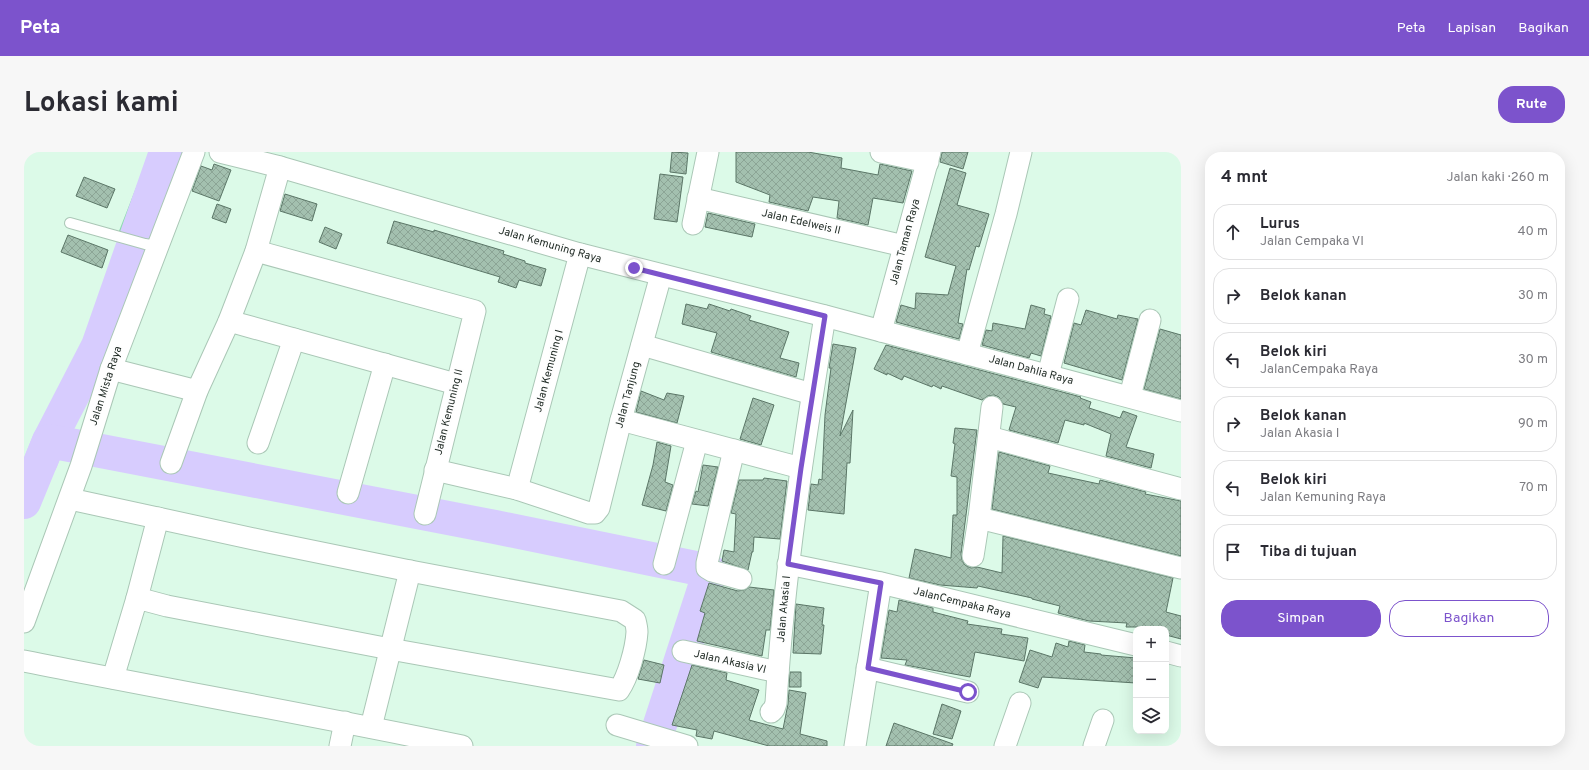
<!DOCTYPE html>
<html lang="id">
<meta charset="utf-8">
<style>
body{margin:0;font-family:Overpass,sans-serif;background:#f7f7f7;color:#2b2b33}
.controls{position:absolute;right:12px;bottom:12px;display:grid;overflow:hidden;border-radius:8px;box-shadow:0 4px 16px #0002}
.controls button{width:36px;height:36px;display:grid;place-items:center;padding:0;border:0;border-bottom:1px solid #e1e1e2;background:#fff;color:#2b2b33;font:20px sans-serif}
.stop{position:absolute;width:12px;height:12px;margin:-9px;border:3px solid #7c53cc;border-radius:50%;background:#fff}
.stop.end{background:#7c53cc;border-color:#fff;box-shadow:0 1px 4px #0008}
.list{margin:0;padding:0;list-style:none}
h2{display:flex;justify-content:space-between;align-items:center;height:52px;margin:0;padding:0 16px;font-size:17px}
h2 small{font-size:13px;font-weight:400;color:#7c7c81}
.list li{display:grid;grid-template-columns:26px 1fr auto;gap:12px;align-items:center;box-sizing:border-box;height:56px;margin:0 8px 8px;padding:0 8px;border:1px solid #e1e1e2;border-radius:16px}
.list b{display:block;font-size:15px;white-space:nowrap}
.list p{margin:0;font-size:13px;white-space:nowrap;color:#7c7c81}
.list em{font-size:13px;font-style:normal;color:#7c7c81}
.actions{display:flex;gap:8px;padding:12px 16px}
.actions a{flex:1;padding:9px 0;border:1px solid #7c53cc;border-radius:16px;text-align:center;font-size:14px;color:#7c53cc}
.actions .main{background:#7c53cc;color:#fff}
.icon{flex:none;width:22px;height:22px;fill:none;stroke:currentColor;stroke-width:2;stroke-linecap:round;stroke-linejoin:round}
.map{position:relative;flex:none;width:1157px;height:594px;overflow:hidden;border-radius:16px}
header{display:flex;align-items:center;gap:24px;box-sizing:border-box;height:56px;padding:0 20px;background:#7c53cc;color:#fff}
header strong{font-size:19px}
nav{display:flex;gap:22px;margin-inline-start:auto;font-size:14px}
.intro{display:flex;align-items:center;justify-content:space-between;box-sizing:border-box;height:96px;padding:0 24px}
h1{margin:0;font-size:28px}
.button{padding:10px 18px;border-radius:16px;background:#7c53cc;color:#fff;font-size:14px;font-weight:700}
main{display:flex;gap:24px;padding:0 24px}
aside{flex:1;background:#fff;border-radius:16px;box-shadow:0 4px 16px #0002}
.map>svg:first-child{display:block}
.grass{fill:#8cdab0}
.lines{fill:none;stroke-linecap:round;stroke-linejoin:round}
.river{stroke:#d7ccfe;stroke-width:34}
.building{fill:url(#building-cross-hatch);stroke:#5b7667}
.service-casing{stroke:#aac7b6;stroke-width:12}
.minor-casing{stroke:#aac7b6;stroke-width:23}
.service{stroke:#fff;stroke-width:10}
.minor{stroke:#fff;stroke-width:21}
.route{stroke:#7c53cc;stroke-width:5}
.labels{text-anchor:middle;dominant-baseline:central;stroke-width:4;stroke-linejoin:round;paint-order:stroke}
.street-label{font-size:11px;fill:#1d2822;stroke:#fefefe}
</style>
<header>
<strong>Peta</strong>
<nav><a>Peta</a><a>Lapisan</a><a>Bagikan</a></nav>
</header>
<div class="intro"><h1>Lokasi kami</h1><a class="button">Rute</a></div>
<main>
<div class="map">
<svg width="1157" height="594" viewBox="0 0 1157 594">
<defs>
<pattern id="building-cross-hatch" width="8" height="8" patternUnits="userSpaceOnUse"><rect width="8" height="8" fill="#a3c0af"/><path d="M0 0l8 8M0 8l8-8" fill="none" stroke="#8ca596"/></pattern>
</defs>
<rect width="100%" height="100%" fill="#dcfae8"/>
<path class="grass" d="M126 0H143L131 33 144 0H170L134 94 93 84Z"/>
<g class="lines">
<g class="river">
<path d="M17 309 25 289 74 194 142 0"/>
<path d="M0 350 25 289 471 375 686 419 629 594"/>
</g>
</g>
<g class="building">
<path d="M648 0 664 1 662 22 646 20Z"/>
<path d="M712 0H784L818 6 817 16 854 23 856 12 888 19 879 51 849 46 844 73 813 66 815 49 789 45 784 59 745 50 746 43 712 30Z"/>
<path d="M918 0H944L939 17 916 10Z"/>
<path d="M190 12 207 18 195 49 168 39 177 14 188 18Z"/>
<path d="M926 16 942 21 933 53 965 62 955 95 952 94 945 118 943 117 934 171 939 172 935 187 872 170 877 153 891 157 892 141 924 143 932 114 901 105Z"/>
<path d="M636 22 659 25 653 70 630 67Z"/>
<path d="M60 25 91 37 83 56 52 44Z"/>
<path d="M261 42 293 52 288 69 256 59Z"/>
<path d="M193 52 207 57 202 71 188 66Z"/>
<path d="M684 61 731 72 728 85 681 75Z"/>
<path d="M370 69 410 80V78L480 99 479 102 501 109V111L522 117 517 134 495 128 492 136 474 130 476 125 363 91Z"/>
<path d="M301 75 318 82 312 97 295 90Z"/>
<path d="M44 83 84 98 78 116 37 100Z"/>
<path d="M662 152 683 157 685 152 706 159 707 157 727 164 725 168 765 180 756 206 775 211 772 225 687 200 693 181 658 172Z"/>
<path d="M1007 153 1021 157 1020 162 1027 164 1017 204 1007 201 1005 206 958 193 962 178 968 179 969 171 1001 177Z"/>
<path d="M1062 158 1093 167 1094 163 1114 167 1098 228 1040 211 1050 171 1057 173Z"/>
<path d="M1136 177 1157 183V247L1120 237Z"/>
<path d="M809 192 832 196 816 284 829 258 826 311H823L820 362 784 358 787 332 794 333 795 327 798 328 801 263 807 216H805Z"/>
<path d="M862 193 1057 245 1056 246 1067 250 1065 256 1096 266 1099 259 1113 264 1102 295 1130 302 1127 316 1082 304 1087 282 1060 271V273L1041 268 1034 291 985 278 992 255 979 252 975 245 970 243 964 244 958 248 918 234 917 237 909 233 908 235 880 224 878 228 863 221V223L850 217Z"/>
<path d="M617 239 640 248 643 241 660 244 653 271 612 260Z"/>
<path d="M729 246 750 253 737 293 716 287Z"/>
<path d="M931 276 953 278 937 402 938 408 941 413 947 416 953 415 978 421 979 384 1149 426 1142 460 1157 464V487L1142 483V477H1118V475H1102L1103 471 1065 469 1049 465 1034 461 1036 454 1008 447V446L954 434 953 436 916 433 885 426 891 397 927 406 929 363H933V325L927 324 931 292 929 291Z"/>
<path d="M633 290 647 294 641 330 649 333 642 359 618 353 629 313Z"/>
<path d="M975 300 1026 314 1024 321 1075 332 1076 328 1122 340 1121 342 1157 349V404L968 357Z"/>
<path d="M679 313 694 315 684 354 668 352 672 339 674 340Z"/>
<path d="M740 326 763 329 756 387 730 385 729 400H728L724 418 698 409 700 398 710 400 712 362 707 361 715 328H739Z"/>
<path d="M685 431 714 439 720 438 725 435 750 438 746 478H742L738 504 673 489 681 461 676 459Z"/>
<path d="M875 448 909 456V460L944 469 943 472 978 477 977 482 1004 486 1000 509 951 500 946 525 881 513 883 508 857 506 865 458 873 460Z"/>
<path d="M772 452 800 456 798 473H800L797 502 769 501Z"/>
<path d="M1045 489 1061 493 1060 500 1077 502V503L1112 506V531L1018 525 1014 536 995 530 1006 498 1028 505 1032 491 1044 495Z"/>
<path d="M620 508 640 513 636 531 614 527Z"/>
<path d="M668 513 703 521 702 528 735 538 725 568 759 577 764 552 765 538 782 541 776 582 803 589V594H745L690 579 688 587 672 584 673 578 648 573Z"/>
<path d="M766 520H777V535H765Z"/>
<path d="M918 552 937 559 928 587 909 582Z"/>
<path d="M870 571 929 592 928 594H862Z"/>
</g>
<g class="lines">
<g class="service-casing">
<path id="service" d="M46 71 121 92 134 94"/>
</g>
<g class="minor-casing">
<g id="minor">
<path d="M196 0 256 15 556 102 801 164 1157 259"/>
<path d="M857 0 904 10"/>
<path d="M674 46 880 94"/>
<path d="M669 72 684 0"/>
<path d="M232 99 451 159 401 362"/>
<path d="M205 169 432 232"/>
<path d="M857 179 906 0"/>
<path d="M618 193 788 242"/>
<path d="M943 202 982 62 997 0"/>
<path d="M87 217 173 239"/>
<path d="M1024 223 1044 147"/>
<path d="M1106 244 1126 168"/>
<path d="M597 268 777 316"/>
<path d="M965 285 1157 337"/>
<path d="M234 291 270 187"/>
<path d="M710 298 683 411V416L688 419 717 427"/>
<path d="M147 311 173 239 205 169 232 99 256 15"/>
<path d="M411 318 493 337 565 361H571L575 356 597 268 637 123"/>
<path d="M493 337 556 102"/>
<path d="M324 341 361 212"/>
<path d="M46 347 244 390 386 419 597 459 611 468C612 472 613 477 613 480 612 497 604 525 595 538L366 497 143 454 113 446 89 526"/>
<path d="M955 366 1157 416"/>
<path d="M949 404 955 366 968 255"/>
<path d="M640 412 673 289"/>
<path d="M764 412 857 431 1112 493"/>
<path d="M113 446 134 366"/>
<path d="M0 470 57 314 87 217 170 0"/>
<path d="M659 499 754 520"/>
<path d="M1142 500 1157 504"/>
<path d="M0 509C146 538 293 564 438 594"/>
<path d="M843 516 944 540"/>
<path d="M747 560 750 557 752 551C760 421 780 293 801 164"/>
<path d="M593 573 663 594"/>
<path d="M347 575 386 419"/>
<path d="M316 594 321 570"/>
<path d="M831 594 857 431"/>
<path d="M981 594 996 551"/>
<path d="M1070 594 1079 568"/>
</g>
</g>
<use href="#service" class="service"/>
<use href="#minor" class="minor"/>
</g>
<g class="lines">
<path class="route" d="M610 116 801 164 777 316 764 412 857 431 844 516 944 540"/>
</g>
<g class="labels">
<g class="street-label">
<text transform="translate(777 70) rotate(13)">Jalan Edelweis II</text>
<text transform="translate(881 90) rotate(-75)">Jalan Taman Raya</text>
<text transform="translate(526 93) rotate(16)">Jalan Kemuning Raya</text>
<text transform="translate(1007 218) rotate(15)">Jalan Dahlia Raya</text>
<text transform="translate(525 219) rotate(-75)">Jalan Kemuning I</text>
<text transform="translate(82 234) rotate(-72)">Jalan Mista Raya</text>
<text transform="translate(604 243) rotate(-75)">Jalan Tanjung</text>
<text transform="translate(425 260) rotate(-76)">Jalan Kemuning II</text>
<text transform="translate(938 451) rotate(14)">JalanCempaka Raya</text>
<text transform="translate(760 457) rotate(-85)">Jalan Akasia I</text>
<text transform="translate(706 510) rotate(13)">Jalan Akasia VI</text>
</g>
</g>
</svg>
<div class="controls">
<button>+</button>
<button>−</button>
<button><svg class="icon" aria-label="layers" viewBox="0 0 24 24"><path d="M12 4l9 5-9 5-9-5zM3 14l9 5 9-5"/></svg></button>
</div>
<div class="stop" style="left:944px;top:540px"></div>
<div class="stop end" style="left:610px;top:116px"></div>
</div>
<aside>
<h2>4 mnt<small>Jalan kaki · 260 m</small></h2>
<ul class="list">
<li><svg class="icon" aria-label="ahead" viewBox="0 0 24 24"><path d="M12 20V5M6 11l6-6 6 6"/></svg><div><b>Lurus</b><p>Jalan Cempaka VI</p></div><em>40 m</em></li>
<li><svg class="icon" aria-label="right" viewBox="0 0 24 24"><path d="M7 20v-9h11M14 6l5 5-5 5"/></svg><div><b>Belok kanan</b></div><em>30 m</em></li>
<li><svg class="icon" aria-label="left" viewBox="0 0 24 24"><path d="M17 20v-9H6M10 6l-5 5 5 5"/></svg><div><b>Belok kiri</b><p>JalanCempaka Raya</p></div><em>30 m</em></li>
<li><svg class="icon" aria-label="right" viewBox="0 0 24 24"><path d="M7 20v-9h11M14 6l5 5-5 5"/></svg><div><b>Belok kanan</b><p>Jalan Akasia I</p></div><em>90 m</em></li>
<li><svg class="icon" aria-label="left" viewBox="0 0 24 24"><path d="M17 20v-9H6M10 6l-5 5 5 5"/></svg><div><b>Belok kiri</b><p>Jalan Kemuning Raya</p></div><em>70 m</em></li>
<li><svg class="icon" aria-label="arrive" viewBox="0 0 24 24"><path d="M6 21V4h12l-3 4 3 4H6"/></svg><div><b>Tiba di tujuan</b></div></li>
</ul>
<div class="actions"><a class="main">Simpan</a><a>Bagikan</a></div>
</aside>
</main>
